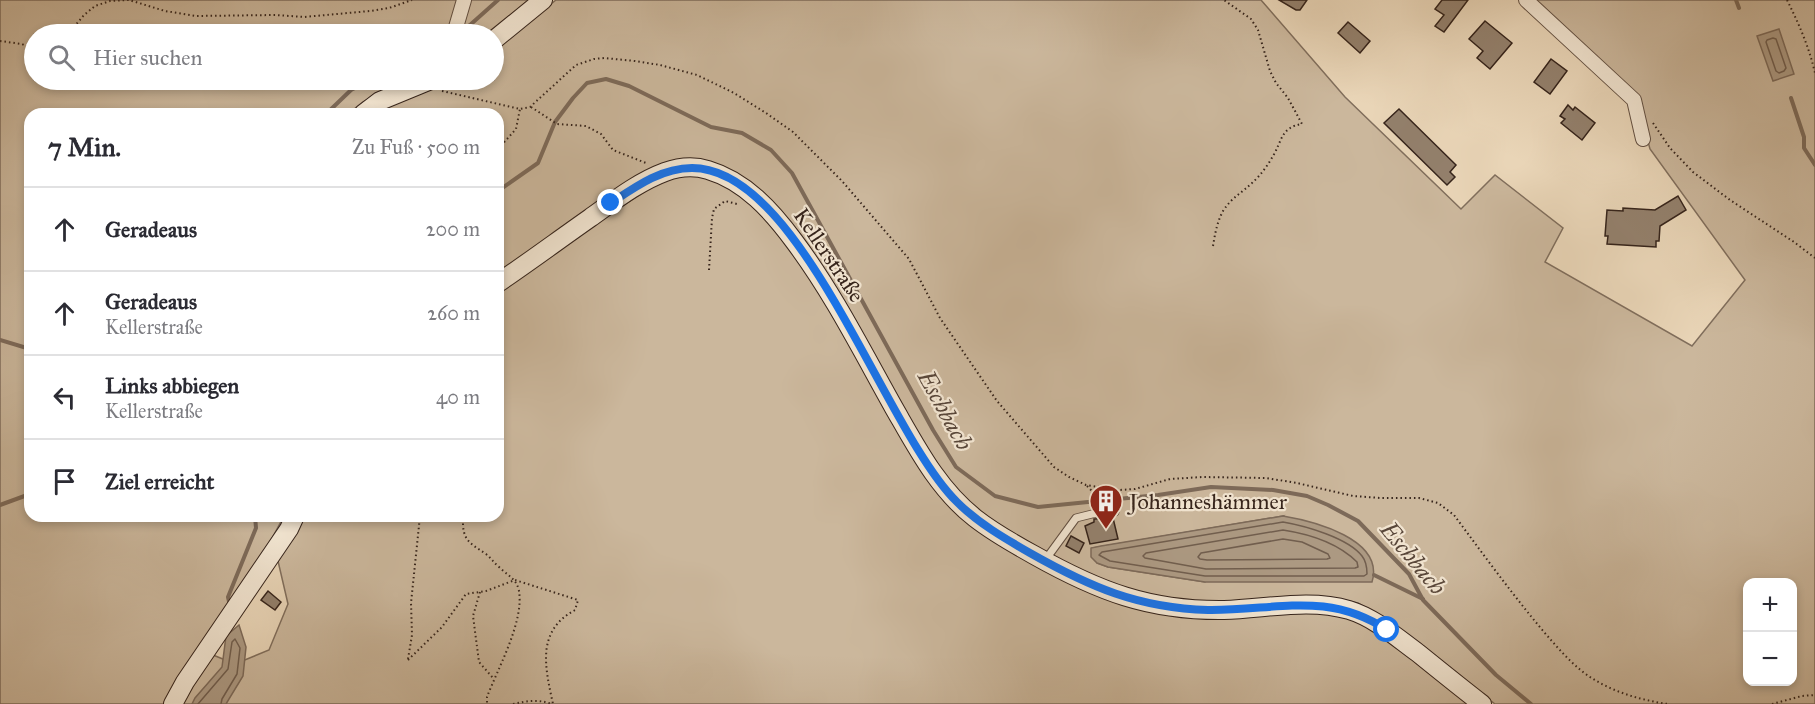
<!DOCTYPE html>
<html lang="de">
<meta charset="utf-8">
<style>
body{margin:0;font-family:"IM FELL Great Primer",serif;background:#f2f2f3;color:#2b2b33}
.controls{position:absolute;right:18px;bottom:18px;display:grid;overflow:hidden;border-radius:12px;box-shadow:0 3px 9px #0003}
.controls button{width:54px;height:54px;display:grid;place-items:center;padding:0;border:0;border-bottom:2px solid #e1e1e2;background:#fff;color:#2b2b33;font:30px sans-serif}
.stop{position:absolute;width:18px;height:18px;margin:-14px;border:4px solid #1a73e8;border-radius:50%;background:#fff}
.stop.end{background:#1a73e8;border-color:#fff;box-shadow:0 2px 6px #0008}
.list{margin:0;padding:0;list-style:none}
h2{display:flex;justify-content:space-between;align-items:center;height:78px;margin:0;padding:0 24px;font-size:26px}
h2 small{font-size:20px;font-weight:400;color:#7c7c81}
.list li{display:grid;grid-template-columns:39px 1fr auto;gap:18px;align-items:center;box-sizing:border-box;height:84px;padding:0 24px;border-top:2px solid #e1e1e2}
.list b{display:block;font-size:22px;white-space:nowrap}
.list p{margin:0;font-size:20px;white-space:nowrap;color:#7c7c81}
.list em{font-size:20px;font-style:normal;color:#7c7c81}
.icon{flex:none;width:33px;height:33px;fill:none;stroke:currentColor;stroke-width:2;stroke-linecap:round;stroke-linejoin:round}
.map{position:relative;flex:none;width:1815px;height:704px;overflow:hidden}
.search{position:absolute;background:#fff;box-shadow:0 3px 9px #0003;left:24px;top:24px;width:480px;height:66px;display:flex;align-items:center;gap:15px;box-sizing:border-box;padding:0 21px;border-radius:33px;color:#7c7c81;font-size:22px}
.panel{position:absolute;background:#fff;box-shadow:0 3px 9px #0003;left:24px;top:108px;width:480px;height:414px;border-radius:18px}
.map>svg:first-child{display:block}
.green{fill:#cbb79c;stroke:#806e5c;stroke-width:1.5;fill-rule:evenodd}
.water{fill:#ac9982;stroke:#7d6a59;stroke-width:1.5}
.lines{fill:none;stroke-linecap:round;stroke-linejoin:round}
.shore{stroke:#715e4e;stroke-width:1.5}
.stream{stroke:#7d6a59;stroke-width:4}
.building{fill:#93806c;stroke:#36241b;stroke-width:1.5}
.lane-casing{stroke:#635042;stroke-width:9}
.street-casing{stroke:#635042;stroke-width:16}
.secondary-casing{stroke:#36241b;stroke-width:20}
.path{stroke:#36241b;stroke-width:2;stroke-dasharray:1.5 3;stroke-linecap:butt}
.lane{stroke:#f1e4d0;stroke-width:7}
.street{stroke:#f1e4d0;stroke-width:14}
.secondary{stroke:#f1e4d0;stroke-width:18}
.route{stroke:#1a73e8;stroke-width:8}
.labels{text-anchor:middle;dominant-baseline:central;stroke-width:4.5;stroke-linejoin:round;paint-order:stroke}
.street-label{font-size:22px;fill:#36241b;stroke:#f1e4d0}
.poi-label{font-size:22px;fill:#36241b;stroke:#f1e4d0;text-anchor:start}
.water-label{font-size:24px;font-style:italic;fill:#59473a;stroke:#f1e4d0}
</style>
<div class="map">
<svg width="1815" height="704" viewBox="0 0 1815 704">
<rect width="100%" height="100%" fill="#e9d5b7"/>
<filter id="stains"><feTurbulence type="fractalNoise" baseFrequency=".00333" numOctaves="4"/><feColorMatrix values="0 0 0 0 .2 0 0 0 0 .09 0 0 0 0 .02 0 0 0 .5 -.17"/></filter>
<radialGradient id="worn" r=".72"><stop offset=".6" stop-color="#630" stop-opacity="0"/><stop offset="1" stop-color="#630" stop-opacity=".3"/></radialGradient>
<g class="green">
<path d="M0 0H529L486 34H34V80H408L363 102 348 114H30V516H284L264 553 165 704H0Z"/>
<path d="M556 0H1261L1345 97 1461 209 1495 175 1563 228 1545 262 1692 346 1745 280 1650 149 1636 98 1534 0H1815V704H1495L1389 621 1358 603 1329 597 1214 603 1170 600 1131 592 1073 568 986 517 968 503 939 469 798 233 694 161 498 276V234L501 226 498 222V114H376L394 102 450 80H494V50ZM1283 516 1205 582 1108 567 1097 563 1092 548ZM1748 582H1792V682H1748Z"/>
<path d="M690 174 722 181 768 217 816 284 933 484 1109 599 1333 613 1373 628 1472 704H181L213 655 235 664 269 650 288 604 278 561 303 516H498V290L577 235 664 179Z"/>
</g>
<g class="water">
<path d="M1779 29 1794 74 1773 81 1757 36Z"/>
<path d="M1283 516C1313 521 1385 539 1372 582H1205L1108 567 1097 563 1091 557V548L1101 546Z"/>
<path d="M239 625 246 647 243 676 226 704H192L195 698 222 667 226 636Z"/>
</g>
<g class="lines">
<g class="shore">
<path d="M1773 38 1776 39 1786 68 1784 71 1779 73 1776 71 1766 42 1767 40Z"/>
<path d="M1283 522C1306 526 1348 538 1362 556 1366 561 1367 569 1367 574L1364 576H1205L1110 561 1099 555 1102 552Z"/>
<path d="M1283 530C1309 534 1338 543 1357 562L1358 567 1355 568 1206 569 1145 558 1143 556 1146 553Z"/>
<path d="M1283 539 1302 542 1328 554 1330 558 1327 559 1207 560 1200 559 1198 557 1201 553Z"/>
<path d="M198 704 228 669 232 642 235 639 240 648 237 674 222 699 221 704"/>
</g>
<g class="stream">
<path d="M1736 0 1739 8"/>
<path d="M459 31 470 25 498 0"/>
<path d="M1791 98 1804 137V148L1815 165"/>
<path d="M326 114 351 90 370 80"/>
<path d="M498 191 538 163 555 122 573 98 587 83 606 79 629 86 711 127 742 133 771 150 792 173 933 430 956 467 995 496 1038 507 1158 495 1211 487 1273 490 1307 496 1328 505 1358 521 1409 574 1423 600 1496 675 1531 704"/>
<path d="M0 340 30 349"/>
<path d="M0 505 30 494"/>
<path d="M1374 575 1423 599"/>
<path d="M230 606 228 597 256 528 255 516"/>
</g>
</g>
<g class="building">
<path d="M1279 0H1307L1300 10H1296Z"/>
<path d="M1442 0H1468L1444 32 1435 26 1444 15 1435 9Z"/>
<path d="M1485 21 1512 43 1490 69 1477 58 1483 51 1469 39Z"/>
<path d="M1348 22 1370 41 1360 53 1338 33Z"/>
<path d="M1551 59 1567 71 1550 94 1534 82Z"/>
<path d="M1568 105 1573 110 1575 107 1595 123 1582 140 1561 123 1565 119 1560 116Z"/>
<path d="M1399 109 1456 165 1450 172 1455 177 1447 185 1384 123Z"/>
<path d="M1678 196 1686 210 1660 226 1659 241H1656V247L1607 244 1608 236H1605L1607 210 1623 211V208L1655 210Z"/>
<path d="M1113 518 1118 539 1090 544 1085 526 1094 522V519Z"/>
<path d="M1071 536 1084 543 1079 553 1066 546Z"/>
<path d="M268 591 281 602 275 610 261 600Z"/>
</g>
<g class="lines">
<g class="lane-casing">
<path id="lane" d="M1046 559 1076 518 1092 514 1115 512"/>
</g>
<g class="street-casing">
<g id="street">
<path d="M1526 0 1634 100 1643 139"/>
<path d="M454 34 464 0"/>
</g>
</g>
<g class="secondary-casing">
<g id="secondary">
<path d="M494 40 543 0"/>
<path d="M363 114 380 101 431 80"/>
<path d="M498 283C529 262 560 239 590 218 614 201 638 182 665 172 679 167 695 166 708 170 745 181 772 211 794 241 833 293 862 351 894 408 917 448 938 489 975 518 993 532 1014 544 1034 555 1098 591 1149 611 1224 610 1265 609 1309 598 1349 610 1375 618 1396 637 1418 653 1439 670 1460 687 1482 704"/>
<path d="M173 704 185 682 289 529 295 516"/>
</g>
</g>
<g class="path">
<path d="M1787 0C1799 24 1809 47 1815 73"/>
<path d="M68 34 84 15 95 6 110 1 129 0 165 11 196 16 276 15 304 17 370 11 389 8 412 0"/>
<path d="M0 41 22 44 34 50"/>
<path d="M442 91 520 109 530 107 576 65 594 59 604 58 635 61 660 65 697 75 734 93 766 113 793 132 842 181 909 259 940 318 997 401 1054 467 1069 477 1086 485 1119 490 1135 489 1170 479 1202 477 1266 478 1297 483 1353 496 1381 498H1419L1438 503 1454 515C1483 554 1512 594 1544 632 1558 648 1572 665 1590 677 1613 692 1640 700 1668 704"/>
<path d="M531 107 557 124 586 126 601 134 613 150 646 163"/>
<path d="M1653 123 1670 148 1693 172 1730 200 1794 242 1815 258"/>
<path d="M498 149 516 129 520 109"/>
<path d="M1213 246C1215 234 1217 222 1223 211 1232 197 1242 193 1253 182 1260 176 1268 165 1273 156 1282 141 1281 127 1302 124L1288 98 1276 83 1270 71 1258 30 1251 19 1224 0"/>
<path d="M709 270 712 218 714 209 725 201 737 204"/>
<path d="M498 348 499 350 498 351"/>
<path d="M1087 486 1092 491 1093 506"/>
<path d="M466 516 463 518C462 541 470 543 486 554 491 558 494 563 499 567 507 575 517 579 519 591 524 622 498 668 487 697V704"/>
<path d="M480 592 473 616 479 662 493 678"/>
<path d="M408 659 412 635 411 603 420 516"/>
<path d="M408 660 442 627 466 594 486 591 515 580 578 600 575 610C536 631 545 667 553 704"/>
<path d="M513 704C527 701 538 699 552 704"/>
<path d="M1772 704 1802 696 1815 695"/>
</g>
<use href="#lane" class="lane"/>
<use href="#street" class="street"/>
<use href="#secondary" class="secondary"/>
</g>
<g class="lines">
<path class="route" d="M611 203C635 187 661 168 692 168 802 168 885 432 957 502 978 523 1004 538 1030 553 1090 587 1138 608 1208 610 1275 611 1326 590 1387 630"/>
</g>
<defs>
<g id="building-pin" transform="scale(1.725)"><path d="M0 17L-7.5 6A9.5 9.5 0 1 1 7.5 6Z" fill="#8f2418" stroke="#f1e4d0"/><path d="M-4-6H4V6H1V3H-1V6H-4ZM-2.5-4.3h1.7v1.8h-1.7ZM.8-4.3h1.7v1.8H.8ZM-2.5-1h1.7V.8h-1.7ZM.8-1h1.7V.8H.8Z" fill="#fff"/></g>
</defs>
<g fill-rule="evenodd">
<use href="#building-pin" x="1106" y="501"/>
</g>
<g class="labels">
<g class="street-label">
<text transform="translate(829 255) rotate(56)">Kellerstraße</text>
</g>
<g class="poi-label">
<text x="1129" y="501">Johanneshämmer</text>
</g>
<g class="water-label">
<text transform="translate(945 410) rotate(61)">Eschbach</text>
<text transform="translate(1413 558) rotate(50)">Eschbach</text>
</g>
</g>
<rect width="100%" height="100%" filter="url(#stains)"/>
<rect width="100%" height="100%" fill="url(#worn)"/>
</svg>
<div class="controls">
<button>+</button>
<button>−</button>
</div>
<div class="stop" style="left:1387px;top:630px"></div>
<div class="stop end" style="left:611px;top:203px"></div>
<div class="search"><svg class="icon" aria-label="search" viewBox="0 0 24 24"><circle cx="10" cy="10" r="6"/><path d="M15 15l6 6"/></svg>Hier suchen</div>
<section class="panel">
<h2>7 Min.<small>Zu Fuß · 500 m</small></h2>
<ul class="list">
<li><svg class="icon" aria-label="ahead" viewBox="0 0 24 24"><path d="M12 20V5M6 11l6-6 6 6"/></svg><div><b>Geradeaus</b></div><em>200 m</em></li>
<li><svg class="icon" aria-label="ahead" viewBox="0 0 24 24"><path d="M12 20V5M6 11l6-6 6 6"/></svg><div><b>Geradeaus</b><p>Kellerstraße</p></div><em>260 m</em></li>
<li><svg class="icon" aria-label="left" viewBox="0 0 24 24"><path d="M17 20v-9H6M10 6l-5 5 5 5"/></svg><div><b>Links abbiegen</b><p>Kellerstraße</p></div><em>40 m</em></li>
<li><svg class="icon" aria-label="arrive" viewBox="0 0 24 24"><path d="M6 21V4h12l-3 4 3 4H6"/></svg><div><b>Ziel erreicht</b></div></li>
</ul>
</section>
</div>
